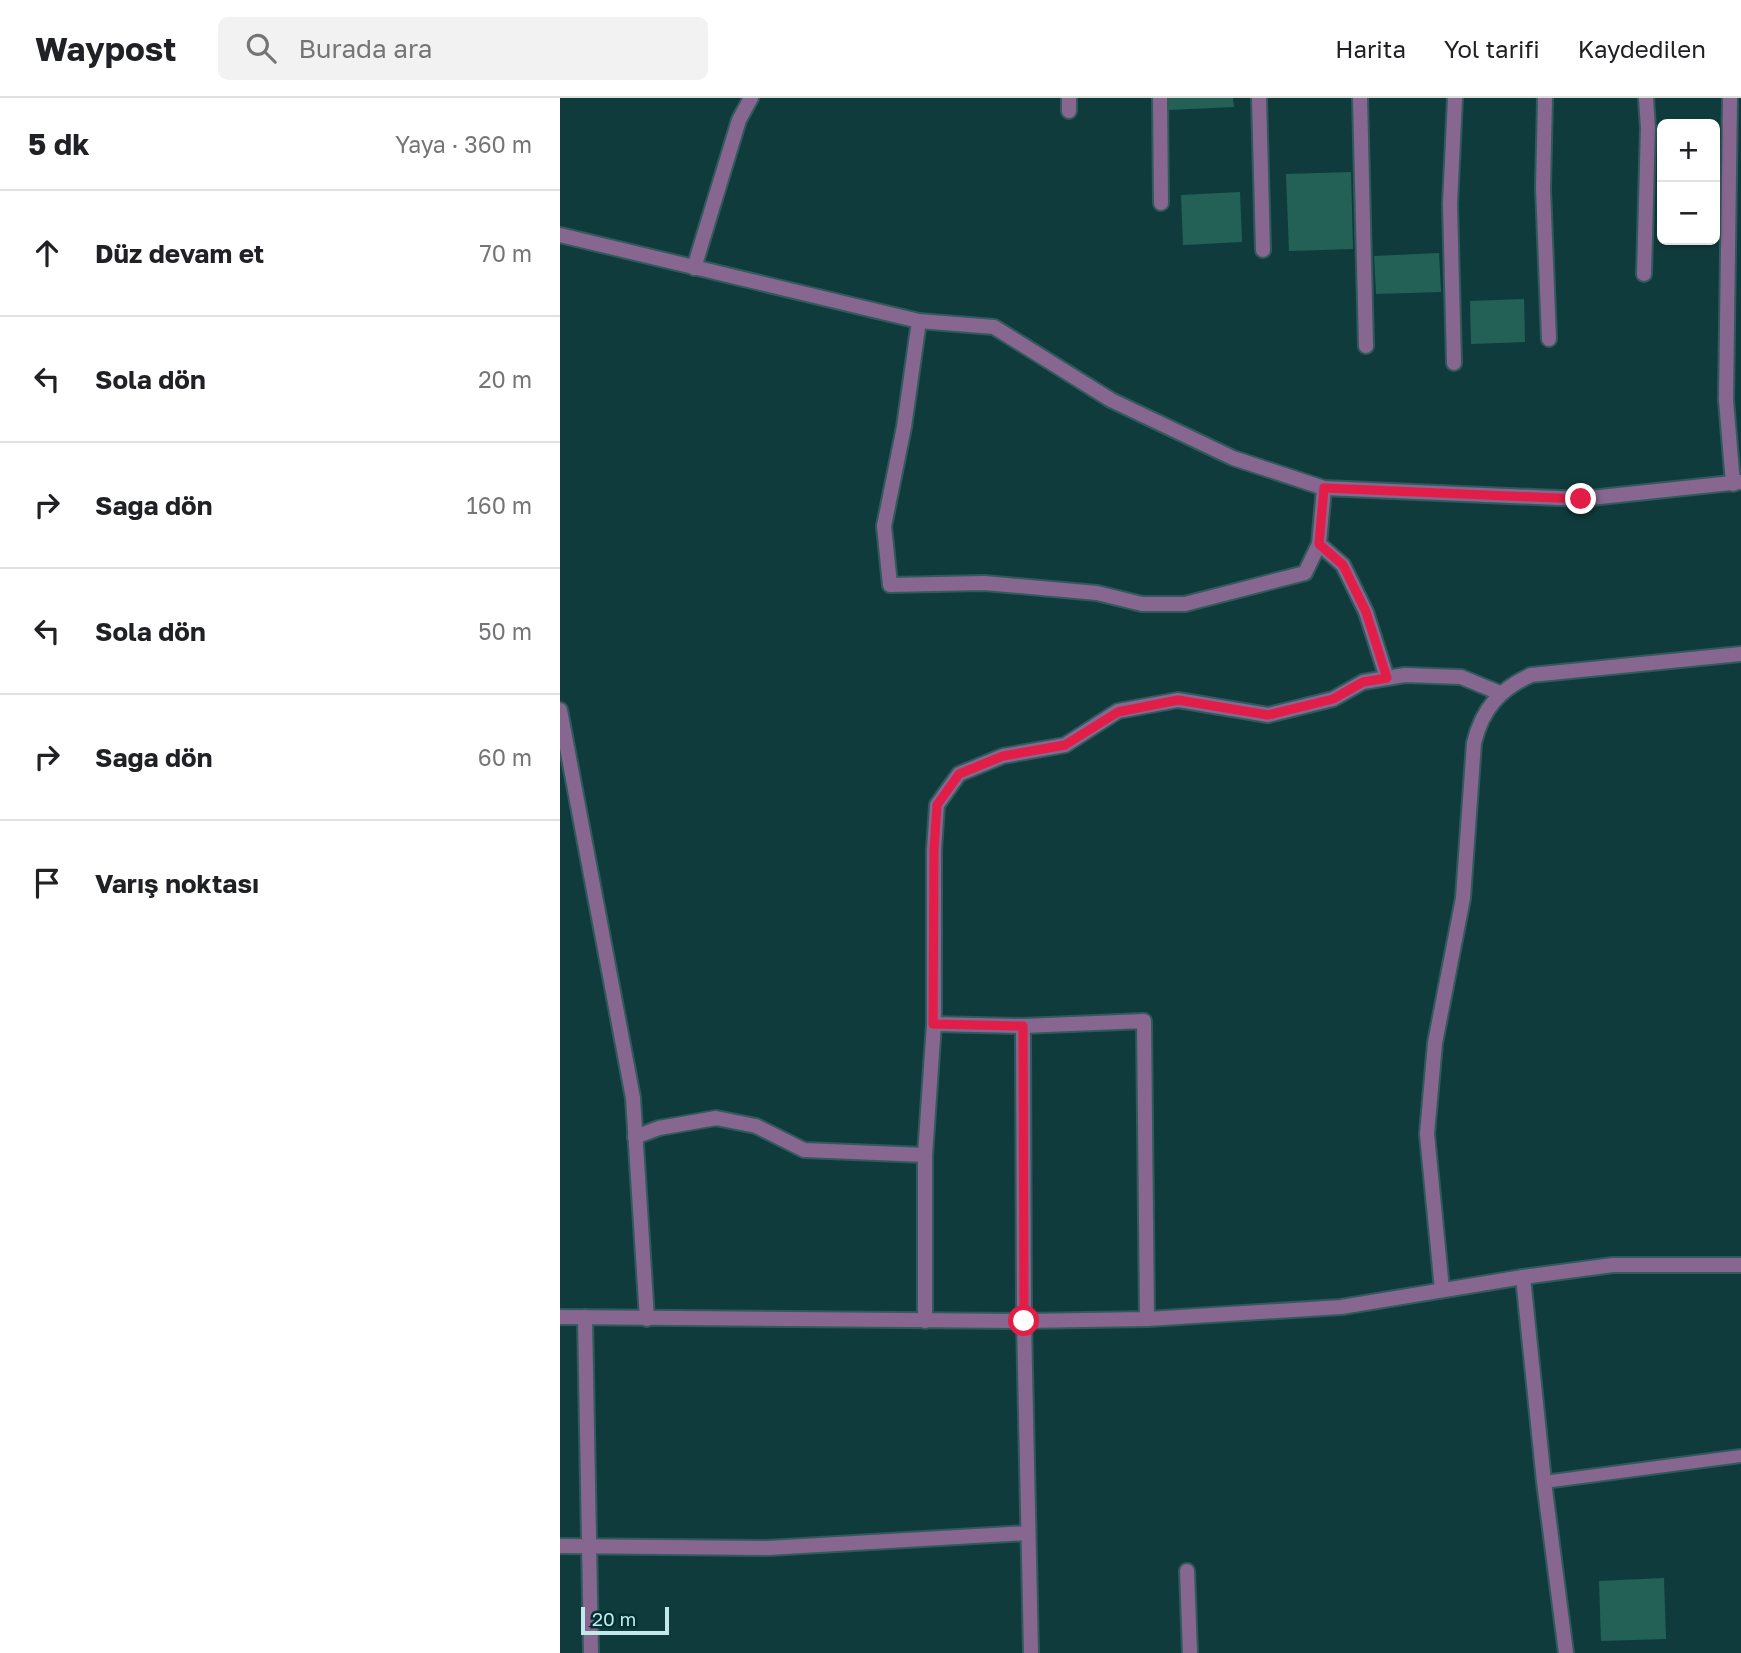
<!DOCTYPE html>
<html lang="tr">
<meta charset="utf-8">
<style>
body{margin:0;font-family:"Golos Text",sans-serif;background:#f2f2f2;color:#202124}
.controls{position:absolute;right:21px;top:21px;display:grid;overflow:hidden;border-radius:10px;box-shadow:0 2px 5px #0004}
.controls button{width:63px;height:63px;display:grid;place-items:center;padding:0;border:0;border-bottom:2px solid #e0e0e0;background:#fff;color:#202124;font:35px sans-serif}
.scale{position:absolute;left:21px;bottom:18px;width:88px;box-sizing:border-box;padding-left:7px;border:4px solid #c3e8ea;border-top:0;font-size:19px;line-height:24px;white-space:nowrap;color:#c3e8ea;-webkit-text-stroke:5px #033133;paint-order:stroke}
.stop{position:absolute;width:21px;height:21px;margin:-16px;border:5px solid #e11d48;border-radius:50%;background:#fff}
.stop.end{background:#e11d48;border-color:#fff;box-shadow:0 2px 7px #0008}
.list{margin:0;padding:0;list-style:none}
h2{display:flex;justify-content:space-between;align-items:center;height:91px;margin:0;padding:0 28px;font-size:30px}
h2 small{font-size:23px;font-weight:400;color:#757577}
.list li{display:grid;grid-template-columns:46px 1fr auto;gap:21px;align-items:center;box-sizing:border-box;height:126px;padding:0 28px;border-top:2px solid #e0e0e0}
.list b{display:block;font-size:26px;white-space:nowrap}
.list em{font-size:23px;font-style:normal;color:#757577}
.icon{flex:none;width:38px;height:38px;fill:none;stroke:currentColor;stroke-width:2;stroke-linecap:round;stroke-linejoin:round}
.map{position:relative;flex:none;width:1181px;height:1555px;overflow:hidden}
header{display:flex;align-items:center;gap:42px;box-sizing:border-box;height:98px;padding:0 35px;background:#fff;border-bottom:2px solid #e0e0e0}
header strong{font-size:33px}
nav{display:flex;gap:38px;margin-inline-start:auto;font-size:24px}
.search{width:490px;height:63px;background:#f2f2f2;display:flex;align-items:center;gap:18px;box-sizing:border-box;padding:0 24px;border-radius:10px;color:#757577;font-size:26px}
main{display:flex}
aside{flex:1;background:#fff}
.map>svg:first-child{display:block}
.building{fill:#236156}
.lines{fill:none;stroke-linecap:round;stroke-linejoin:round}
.lane-casing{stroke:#305a5c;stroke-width:16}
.street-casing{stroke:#305a5c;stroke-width:18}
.lane{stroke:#87668f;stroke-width:12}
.street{stroke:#87668f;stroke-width:14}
.route{stroke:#e11d48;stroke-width:9}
</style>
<header>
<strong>Waypost</strong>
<div class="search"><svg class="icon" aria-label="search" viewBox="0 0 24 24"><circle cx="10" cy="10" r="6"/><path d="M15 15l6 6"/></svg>Burada ara</div>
<nav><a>Harita</a><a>Yol tarifi</a><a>Kaydedilen</a></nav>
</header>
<main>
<aside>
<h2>5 dk<small>Yaya · 360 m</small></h2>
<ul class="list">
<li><svg class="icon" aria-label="ahead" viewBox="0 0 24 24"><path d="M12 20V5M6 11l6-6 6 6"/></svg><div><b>Düz devam et</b></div><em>70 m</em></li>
<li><svg class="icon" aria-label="left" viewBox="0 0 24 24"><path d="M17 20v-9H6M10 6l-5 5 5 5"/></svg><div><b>Sola dön</b></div><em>20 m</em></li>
<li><svg class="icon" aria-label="right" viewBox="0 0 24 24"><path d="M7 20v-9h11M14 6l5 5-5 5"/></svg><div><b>Sağa dön</b></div><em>160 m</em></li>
<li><svg class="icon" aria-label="left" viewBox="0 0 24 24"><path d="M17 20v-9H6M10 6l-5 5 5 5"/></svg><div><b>Sola dön</b></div><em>50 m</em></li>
<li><svg class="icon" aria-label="right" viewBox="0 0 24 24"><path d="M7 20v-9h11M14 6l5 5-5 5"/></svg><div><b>Sağa dön</b></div><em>60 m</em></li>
<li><svg class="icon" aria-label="arrive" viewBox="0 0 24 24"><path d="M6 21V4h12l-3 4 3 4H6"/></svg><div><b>Varış noktası</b></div></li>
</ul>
</aside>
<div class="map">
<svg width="1181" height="1555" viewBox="0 0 1181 1555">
<rect width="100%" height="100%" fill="#103b3d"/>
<g class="building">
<path d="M608 0H673L674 9 608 12Z"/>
<path d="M791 74 793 151 729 153 726 76Z"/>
<path d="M680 94 682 144 623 147 621 97Z"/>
<path d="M879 155 881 194 816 196 814 158Z"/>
<path d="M964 201 965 244 911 246 910 203Z"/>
<path d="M1104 1480 1106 1541 1041 1543 1039 1483Z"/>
</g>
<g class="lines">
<g class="lane-casing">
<path id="lane" d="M984 1384 1181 1358"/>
</g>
<g class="street-casing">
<g id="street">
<path d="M509 0V13"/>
<path d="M600 0 601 105"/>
<path d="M699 0 703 152"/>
<path d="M800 0 806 248"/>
<path d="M985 0 983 90 989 241"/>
<path d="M1170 0 1166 302 1173 386"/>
<path d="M0 137 359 223 434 229 551 302 673 360 764 390 1021 401 1181 384"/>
<path d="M134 170 179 22 191 0"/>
<path d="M1084 176 1088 30 1086 0"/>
<path d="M359 223 344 329 324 428 330 487 424 485 537 495 582 506H625L745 475 759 446 764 390"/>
<path d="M894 265 890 106 895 0"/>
<path d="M759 446 783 467 806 514 827 580"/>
<path d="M0 612 73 1000 87 1221"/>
<path d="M374 926 463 928 584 923 587 1221"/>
<path d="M463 928 464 1223 471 1555"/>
<path d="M75 1039 99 1030 156 1020 196 1028 244 1052 365 1057"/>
<path d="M963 1179 984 1384 1006 1555"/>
<path d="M882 1192 867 1036 875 945 903 800 914 645C922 611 940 591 971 577L1181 556"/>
<path d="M0 1219 464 1223 587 1221 781 1209 963 1179 1053 1167H1181"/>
<path d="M25 1219 31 1555"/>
<path d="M365 1223V1057L374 926V752L377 707 399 676 443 658 505 647 558 613 618 602 708 617 773 601 803 584 845 577 901 579 940 595"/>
<path d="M0 1448 208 1450 468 1435"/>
<path d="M627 1473 630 1555"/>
</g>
</g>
<use href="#lane" class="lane"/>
<use href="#street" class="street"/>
</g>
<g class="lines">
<path class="route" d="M464 1223 463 928 373 926 374 752 377 707 399 676 443 658 505 647 558 614 618 602 708 617 773 601 803 584 827 580 806 514 783 467 759 446 764 390 1021 401"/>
</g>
</svg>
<div class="controls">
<button>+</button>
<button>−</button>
</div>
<div class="scale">20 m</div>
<div class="stop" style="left:464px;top:1223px"></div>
<div class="stop end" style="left:1021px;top:401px"></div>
</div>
</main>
